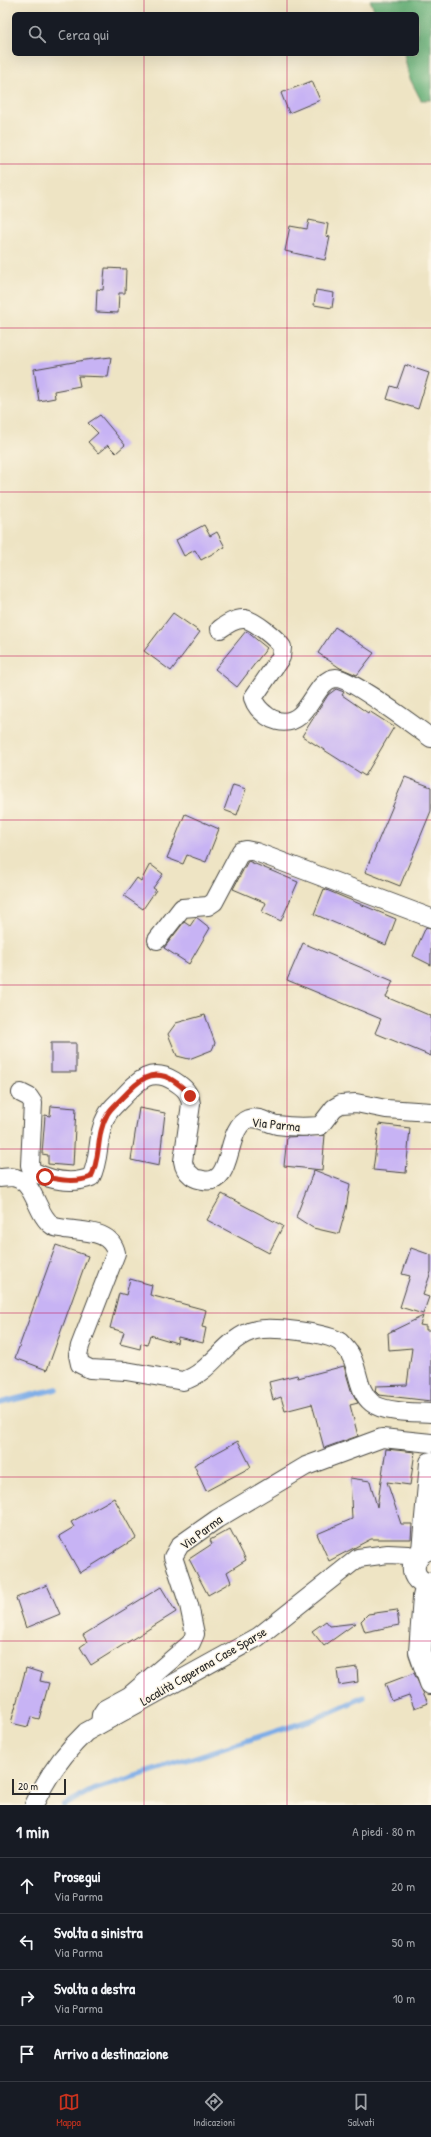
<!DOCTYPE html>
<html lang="it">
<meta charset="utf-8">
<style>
body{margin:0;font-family:"Patrick Hand",sans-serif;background:#242831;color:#f1f3f6}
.scale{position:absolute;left:12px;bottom:10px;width:54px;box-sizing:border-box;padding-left:4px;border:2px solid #2b2b2b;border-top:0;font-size:11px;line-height:14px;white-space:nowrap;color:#2b2b2b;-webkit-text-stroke:3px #fcf5e5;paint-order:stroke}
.stop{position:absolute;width:12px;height:12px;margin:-9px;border:3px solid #c8321e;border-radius:50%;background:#fff}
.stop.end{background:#c8321e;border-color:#fff;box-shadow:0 1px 4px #0008}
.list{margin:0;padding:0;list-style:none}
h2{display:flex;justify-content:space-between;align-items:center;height:52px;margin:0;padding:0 16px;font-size:17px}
h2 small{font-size:13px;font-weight:400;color:#9ea1a6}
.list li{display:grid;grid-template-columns:26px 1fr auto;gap:12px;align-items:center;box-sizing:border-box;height:56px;padding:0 16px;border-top:1px solid #363941}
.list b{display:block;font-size:15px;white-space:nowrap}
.list p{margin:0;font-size:13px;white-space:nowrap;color:#9ea1a6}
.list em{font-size:13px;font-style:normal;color:#9ea1a6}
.icon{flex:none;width:22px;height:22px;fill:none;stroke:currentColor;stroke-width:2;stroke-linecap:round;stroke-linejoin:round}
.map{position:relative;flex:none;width:431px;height:1805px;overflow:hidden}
.search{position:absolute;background:#171b24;box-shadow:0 4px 16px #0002;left:12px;right:12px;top:12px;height:44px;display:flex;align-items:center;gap:10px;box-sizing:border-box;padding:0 14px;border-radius:6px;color:#9ea1a6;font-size:15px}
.sheet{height:276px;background:#171b24}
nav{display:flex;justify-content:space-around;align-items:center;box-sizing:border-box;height:56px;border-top:1px solid #363941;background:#171b24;font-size:11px;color:#9ea1a6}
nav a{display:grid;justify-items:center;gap:2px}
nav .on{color:#c8321e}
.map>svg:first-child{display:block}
.forest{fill:#67b078;stroke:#496e52}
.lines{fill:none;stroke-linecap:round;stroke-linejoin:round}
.stream{stroke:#7cace7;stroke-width:5.5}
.building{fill:#c7b3f4}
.street-casing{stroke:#484742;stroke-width:20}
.primary-casing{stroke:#484742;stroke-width:24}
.street{stroke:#fff;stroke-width:18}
.primary{stroke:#fff;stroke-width:22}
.route{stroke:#c8321e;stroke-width:5}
.grid{fill:none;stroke:#c2185b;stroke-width:1;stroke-opacity:0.55}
.labels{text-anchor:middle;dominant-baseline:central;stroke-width:3;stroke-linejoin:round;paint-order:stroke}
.street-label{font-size:13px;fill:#2b2b2b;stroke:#fcf5e5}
</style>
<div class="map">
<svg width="431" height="1805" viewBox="0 0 431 1805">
<rect width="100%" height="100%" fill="#fcf5e5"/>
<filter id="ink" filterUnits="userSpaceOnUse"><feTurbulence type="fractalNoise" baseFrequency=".025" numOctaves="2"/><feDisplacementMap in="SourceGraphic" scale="8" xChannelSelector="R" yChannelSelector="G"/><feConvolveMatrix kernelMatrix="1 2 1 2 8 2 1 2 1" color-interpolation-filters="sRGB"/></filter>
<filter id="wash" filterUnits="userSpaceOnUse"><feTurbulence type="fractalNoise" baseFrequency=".012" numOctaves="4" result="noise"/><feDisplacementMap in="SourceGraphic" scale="16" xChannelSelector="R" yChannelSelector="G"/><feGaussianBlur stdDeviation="0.9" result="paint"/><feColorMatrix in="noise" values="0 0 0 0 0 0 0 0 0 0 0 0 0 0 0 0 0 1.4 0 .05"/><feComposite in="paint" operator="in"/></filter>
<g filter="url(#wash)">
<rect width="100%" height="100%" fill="#eee4c4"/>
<path class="forest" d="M370 0H431V100H421L409 77 404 54H417V14H376Z"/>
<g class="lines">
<g class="stream">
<path d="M0 1403 56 1389"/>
<path d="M64 1805 93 1790 317 1718 364 1697"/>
</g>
</g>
<g id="blocks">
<g class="building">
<path d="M312 81 320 100 289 113 281 93Z"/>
<path d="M309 220 328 224 326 236 330 237 325 260 285 251 290 226 307 229Z"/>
<path d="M105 268 126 269 125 293H119L118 313 96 312 97 289 103 290Z"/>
<path d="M316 290 334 293 332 308 314 305Z"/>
<path d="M111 357 108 377 78 376 80 386 54 391 55 398 39 401 34 369 85 360Z"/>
<path d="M405 365 429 373 418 409 387 399 391 386 397 388Z"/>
<path d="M100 415 125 445 116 453 108 445 98 453 88 442 98 433 88 423Z"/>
<path d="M204 525 210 536 217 532 225 547 201 560 195 550 184 556 176 540Z"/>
<path d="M173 613 200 632 171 671 144 651Z"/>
<path d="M335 627 374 653 357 675 340 668 318 653Z"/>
<path d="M246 631 267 648 237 687 215 669Z"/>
<path d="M336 689 344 692 342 695 368 713 369 711 394 727 365 776 302 736 328 695Z"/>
<path d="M405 777 431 787V811L400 886 365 872Z"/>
<path d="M233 785 246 789 237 815 224 810Z"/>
<path d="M185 814 219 829 206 862 187 855 183 864 167 858Z"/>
<path d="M248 861 298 882 281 921 262 912 266 903 233 889Z"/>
<path d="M150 864 163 874 153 888 156 890 143 909 124 896 137 878 141 881Z"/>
<path d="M324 889 396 919 386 945 314 914Z"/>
<path d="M196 917 210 928 189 964 164 948 184 922 190 926Z"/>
<path d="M426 927 431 928V965L413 956Z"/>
<path d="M303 943 393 981 386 997 431 1016V1056L375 1033 381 1019 287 980Z"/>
<path d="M205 1015 215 1043 212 1050 189 1059 177 1056 168 1034 176 1023Z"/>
<rect x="51" y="1043" width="25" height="29"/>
<path d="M51 1106 76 1108 73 1166 48 1164V1155L42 1154 45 1115 50 1116Z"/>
<path d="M139 1108 165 1113 159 1166 131 1160Z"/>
<path d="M379 1124 410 1128 406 1173 373 1170Z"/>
<path d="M325 1135 322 1170 284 1166 287 1137Z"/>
<path d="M314 1170 350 1184 346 1209 339 1234 313 1228 296 1217Z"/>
<path d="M222 1194 283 1226 269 1253 207 1220Z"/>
<path d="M56 1245 88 1256 47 1370 15 1358Z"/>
<path d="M411 1248 431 1255V1272L423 1295 429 1297 423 1314 400 1307 410 1276 402 1274Z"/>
<path d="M130 1279 152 1285 150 1295 206 1310 202 1327 206 1328 203 1343 178 1337 177 1343 150 1335 147 1345 141 1343 140 1349 120 1344 124 1332 110 1328 119 1293 126 1295Z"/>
<path d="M423 1316 420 1325 426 1326V1330H431V1401L379 1395 375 1391 376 1386 407 1385 412 1348 389 1350 388 1333Z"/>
<path d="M344 1366 351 1390 358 1403 350 1405 358 1436 324 1448 312 1404 285 1411 281 1397 273 1400 269 1382 297 1375 298 1378Z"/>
<path d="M238 1441 251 1467 206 1491 194 1465Z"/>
<path d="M386 1449 415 1452 410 1485 387 1482 401 1524H412L411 1539H371L329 1561 317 1534 352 1519 350 1478 370 1481 377 1507Z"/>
<path d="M114 1498 136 1538 80 1573 59 1536 74 1527 71 1522Z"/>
<path d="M230 1529 246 1560 227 1572 231 1582 208 1595 189 1559 212 1544 210 1540Z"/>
<path d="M47 1585 60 1614 26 1628 16 1598Z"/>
<path d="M161 1587 176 1612 91 1665 80 1647 87 1642 83 1635Z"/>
<path d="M397 1610 399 1625 365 1632 361 1621 368 1614Z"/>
<path d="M326 1621 330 1626 356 1623 324 1646 312 1631Z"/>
<path d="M357 1667 358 1682 339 1685 337 1670Z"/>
<path d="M26 1668 42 1673 40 1681 49 1683 39 1719 31 1717 28 1727 11 1723Z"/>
<path d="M414 1673 428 1703 414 1708 409 1695 392 1701 385 1684Z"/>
</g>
</g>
</g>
<g filter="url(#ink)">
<use href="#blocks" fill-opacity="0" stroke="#484742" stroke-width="1"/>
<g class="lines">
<g class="street-casing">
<g id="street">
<path d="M220 629C227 624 236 618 245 619 255 621 277 639 282 647L281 657 253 698C256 707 260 710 267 716 271 719 274 720 278 721 310 728 313 679 336 678 350 678 416 727 431 738"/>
<path d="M157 940 182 908 208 906 214 902 241 851 246 850 256 852 431 918"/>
<path d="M21 1093 29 1097 33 1103 30 1165 32 1171C50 1180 72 1185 91 1177 101 1158 96 1134 107 1115 110 1109 116 1104 121 1099 137 1082 150 1066 174 1081 185 1088 189 1092 191 1104L183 1161C184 1168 186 1171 192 1176 195 1179 199 1179 203 1180 235 1187 224 1128 248 1119 258 1116 268 1123 277 1125 291 1127 306 1127 320 1126L334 1108 341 1104 356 1103 386 1109 431 1112"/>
<path d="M0 1178C4 1178 11 1176 16 1178 36 1184 36 1215 53 1226 56 1228 61 1228 65 1229 85 1232 111 1230 116 1253L80 1346 78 1355 80 1364 90 1369 126 1371 183 1381C213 1372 225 1337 256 1330 272 1326 328 1333 340 1342 343 1345 348 1350 350 1354 359 1369 357 1391 372 1403 384 1413 415 1412 431 1413"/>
<path d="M100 1724 101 1715 105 1709 129 1696 191 1643 195 1634 189 1605 173 1557 180 1545 217 1519 306 1466 382 1438 431 1443"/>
<path d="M34 1805C46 1778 65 1752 86 1732L258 1637 358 1558 388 1554 408 1555 416 1557"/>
</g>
</g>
<g class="primary-casing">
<g id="primary">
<path d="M431 1548C408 1553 408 1584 431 1584"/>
<path d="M423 1550 431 1463"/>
<path d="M427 1584 424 1597 420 1652 431 1683"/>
</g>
</g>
<use href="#street" class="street"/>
<use href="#primary" class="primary"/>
</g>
</g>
<g class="lines" filter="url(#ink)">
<path class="route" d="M45 1177C60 1180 76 1183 91 1177 101 1158 96 1134 107 1115 110 1109 116 1104 121 1099 137 1082 151 1066 174 1081 181 1086 186 1089 190 1096"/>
</g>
<path class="grid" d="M144 0V14M287 0V14M144 54V1805M287 54V1805M0 164H431M0 328H431M0 492H431M0 656H431M0 820H431M0 985H431M0 1149H431M0 1313H431M0 1477H431M0 1641H431"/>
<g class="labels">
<g class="street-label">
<text transform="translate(276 1124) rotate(6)">Via Parma</text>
<text transform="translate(201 1532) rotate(-37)">Via Parma</text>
<text transform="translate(203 1666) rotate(-30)">Località Caperana Case Sparse</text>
</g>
</g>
</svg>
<div class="scale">20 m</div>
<div class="stop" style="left:45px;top:1177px"></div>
<div class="stop end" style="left:190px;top:1096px"></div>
<div class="search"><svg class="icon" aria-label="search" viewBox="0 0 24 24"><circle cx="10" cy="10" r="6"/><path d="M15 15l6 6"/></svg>Cerca qui</div>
</div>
<section class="sheet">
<h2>1 min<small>A piedi · 80 m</small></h2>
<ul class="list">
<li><svg class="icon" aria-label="ahead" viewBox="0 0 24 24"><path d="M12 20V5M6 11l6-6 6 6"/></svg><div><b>Prosegui</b><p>Via Parma</p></div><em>20 m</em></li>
<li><svg class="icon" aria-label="left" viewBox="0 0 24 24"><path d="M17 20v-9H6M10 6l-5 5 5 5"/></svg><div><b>Svolta a sinistra</b><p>Via Parma</p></div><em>50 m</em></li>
<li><svg class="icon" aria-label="right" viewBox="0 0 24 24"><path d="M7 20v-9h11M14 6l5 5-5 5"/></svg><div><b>Svolta a destra</b><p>Via Parma</p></div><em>10 m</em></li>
<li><svg class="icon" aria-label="arrive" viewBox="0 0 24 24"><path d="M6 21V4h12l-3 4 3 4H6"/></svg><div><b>Arrivo a destinazione</b></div></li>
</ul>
</section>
<nav>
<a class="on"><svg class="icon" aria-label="map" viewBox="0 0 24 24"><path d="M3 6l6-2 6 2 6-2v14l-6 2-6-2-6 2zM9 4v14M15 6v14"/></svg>Mappa</a>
<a><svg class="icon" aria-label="directions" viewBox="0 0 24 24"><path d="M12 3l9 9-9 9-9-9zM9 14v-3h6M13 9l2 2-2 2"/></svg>Indicazioni</a>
<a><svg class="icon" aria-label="saved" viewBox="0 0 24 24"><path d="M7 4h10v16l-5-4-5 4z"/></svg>Salvati</a>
</nav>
